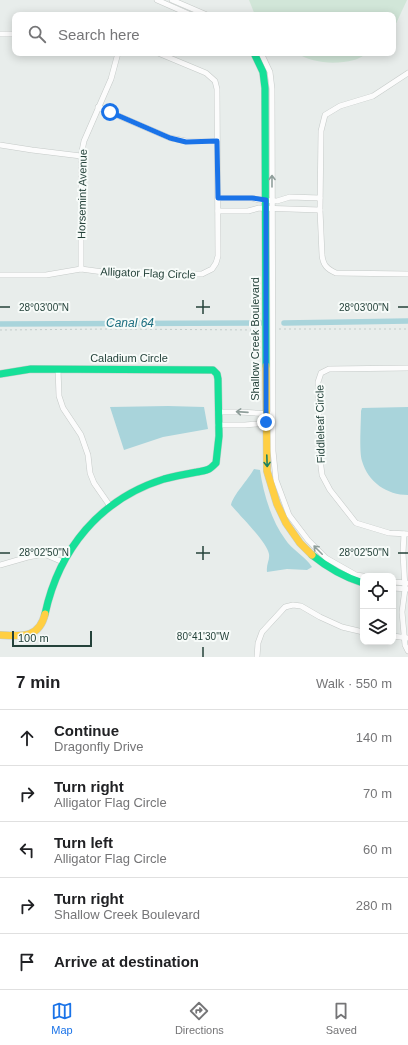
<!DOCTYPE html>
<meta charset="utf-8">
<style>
body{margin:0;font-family:Helvetica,sans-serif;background:#f6f6f6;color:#202124}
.controls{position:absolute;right:12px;bottom:12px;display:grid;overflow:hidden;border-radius:8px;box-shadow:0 2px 10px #0003}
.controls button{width:36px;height:36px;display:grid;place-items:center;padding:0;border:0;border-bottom:1px solid #e0e0e0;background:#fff;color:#202124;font:20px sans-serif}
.scale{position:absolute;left:12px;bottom:10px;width:80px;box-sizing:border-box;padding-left:4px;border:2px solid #24423a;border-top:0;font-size:11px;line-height:14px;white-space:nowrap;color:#24423a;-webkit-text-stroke:3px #f7fbf9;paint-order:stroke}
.stop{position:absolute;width:12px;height:12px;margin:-9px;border:3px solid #1a73e8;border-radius:50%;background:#fff}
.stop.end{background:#1a73e8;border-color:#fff;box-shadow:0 1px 4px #0008}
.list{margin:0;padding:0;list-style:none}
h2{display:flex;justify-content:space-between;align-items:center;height:52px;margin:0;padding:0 16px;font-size:17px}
h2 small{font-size:13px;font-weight:400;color:#757577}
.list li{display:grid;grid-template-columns:26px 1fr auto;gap:12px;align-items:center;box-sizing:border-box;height:56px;padding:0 16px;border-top:1px solid #e0e0e0}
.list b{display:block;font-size:15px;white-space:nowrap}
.list p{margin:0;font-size:13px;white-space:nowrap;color:#757577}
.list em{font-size:13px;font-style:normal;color:#757577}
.icon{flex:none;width:22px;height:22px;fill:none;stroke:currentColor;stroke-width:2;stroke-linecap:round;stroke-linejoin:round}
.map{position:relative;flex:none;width:408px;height:657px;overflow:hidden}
.search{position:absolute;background:#fff;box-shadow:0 2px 10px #0003;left:12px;right:12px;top:12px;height:44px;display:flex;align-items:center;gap:10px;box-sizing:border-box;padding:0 14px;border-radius:8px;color:#757577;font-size:15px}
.sheet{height:332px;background:#fff}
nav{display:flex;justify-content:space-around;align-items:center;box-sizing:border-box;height:56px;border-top:1px solid #e0e0e0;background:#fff;font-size:11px;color:#757577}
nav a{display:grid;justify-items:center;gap:2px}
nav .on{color:#1a73e8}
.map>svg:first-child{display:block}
.green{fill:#d1e6d8}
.water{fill:#a9d4db}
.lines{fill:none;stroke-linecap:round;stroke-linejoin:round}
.canal{stroke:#a9d4db;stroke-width:5.5}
.street-casing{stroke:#c5cac8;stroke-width:6}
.fast-casing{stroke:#c3cbc8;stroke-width:8}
.slow-casing{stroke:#c3cbc8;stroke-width:8}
.path{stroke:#c3ccca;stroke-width:1;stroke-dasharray:2 3;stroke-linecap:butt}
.street{stroke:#fcfcfc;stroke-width:5}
.fast{stroke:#16e098;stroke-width:7}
.slow{stroke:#ffcf43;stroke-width:7}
.oneway{stroke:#909f9b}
.oneway2{stroke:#1e8160}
.route{stroke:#1a73e8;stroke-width:5}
.ticks{fill:none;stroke:#24423a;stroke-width:1.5}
.labels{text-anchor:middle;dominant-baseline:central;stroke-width:4;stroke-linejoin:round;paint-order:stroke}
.street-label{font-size:11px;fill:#24423a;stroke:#f7fbf9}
.water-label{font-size:12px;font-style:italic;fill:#1c6f80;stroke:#f7fbf9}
.ticks-label{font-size:10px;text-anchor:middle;fill:#24423a;stroke:#f7fbf9;stroke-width:4;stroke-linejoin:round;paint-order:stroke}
</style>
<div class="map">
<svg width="408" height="657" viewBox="0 0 408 657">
<rect width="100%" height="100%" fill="#e8edeb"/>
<g class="green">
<path d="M249 0H407L393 30V15H255Z"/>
<path d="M296 53H368C364 55 359 59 354 60 334 65 313 63 296 53Z"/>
</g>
<g class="water">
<path d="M168 406 204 407 208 429 163 437 124 450 110 407Z"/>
<path d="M408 407V495C387 495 368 482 362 461 359 450 361 424 361 411L362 408Z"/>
<path d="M254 469 260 470C263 492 271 520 285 539 292 550 305 556 312 567L307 570 287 569 267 572C266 564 270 560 269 554 267 542 240 516 231 505 233 495 248 480 254 469Z"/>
</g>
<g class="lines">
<g class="canal">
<path d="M284 323 408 321"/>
<path d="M0 324 261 323"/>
</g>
<g class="street-casing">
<g id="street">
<path d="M157 0 191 15"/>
<path d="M172 0 207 15"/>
<path d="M0 34H15"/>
<path d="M261 53 270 72 272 89 273 451 276 480 289 515 308 540 326 558 356 575 363 576"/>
<path d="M408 73 373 96 340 106 325 115 321 131 320 210 322 255C323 265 327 269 336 273L408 274"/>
<path d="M98 107 170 138 186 141H217"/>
<path d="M0 145 32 150 81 156"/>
<path d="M218 198H252L259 200 277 201 290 197 320 198"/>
<path d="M218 211H248L259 208 320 210"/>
<path d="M81 269V156L84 141 111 79 118 53"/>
<path d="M0 275H46L81 269 118 274H202L212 269 216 263 218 256 217 89 215 81 206 73 158 53"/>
<path d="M408 368 329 369 321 373 318 382 320 458 322 475 330 490 356 523 389 533 408 534"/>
<path d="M58 369 59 396 63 408 81 435 88 455 90 473 94 483 110 506"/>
<path d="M218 412H240L270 414"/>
<path d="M218 425H245L269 423"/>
<path d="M404 534 403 553 405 589 402 612 405 645 408 651"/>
<path d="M0 565 28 557 44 554 63 562"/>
<path d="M393 582 407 583"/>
<path d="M393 588 407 589"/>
<path d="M393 636 408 638"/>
<path d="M257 657 258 643 262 632 285 607 293 605 301 606 320 617 342 627 363 632"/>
</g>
</g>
<g class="fast-casing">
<g id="fast">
<path d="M254 53 263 72 265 88 266 366"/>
<path d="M0 374 31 369 213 370 217 374 218 379 219 436 216 463C214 465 211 468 209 469 206 471 201 471 197 472 186 474 175 476 164 479 100 499 59 549 45 614"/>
<path d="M312 555C328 568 344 577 363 583"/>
</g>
</g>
<g class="slow-casing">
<g id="slow">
<path d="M266 366 267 471 277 504 286 523 300 543 312 555"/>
<path d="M0 635C21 636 39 639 45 614"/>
</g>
</g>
<g class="path">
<path d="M279 329H408"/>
<path d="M0 330 111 329 259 330"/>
</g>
<use href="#street" class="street"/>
<use href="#fast" class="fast"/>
<use href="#slow" class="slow"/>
</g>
<defs><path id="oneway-shaft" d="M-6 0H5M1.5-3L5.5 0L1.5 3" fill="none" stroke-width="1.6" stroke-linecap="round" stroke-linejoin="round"/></defs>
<g class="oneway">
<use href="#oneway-shaft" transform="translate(272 181) rotate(-90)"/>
<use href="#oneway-shaft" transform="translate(242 412) rotate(-176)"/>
<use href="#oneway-shaft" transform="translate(318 550) rotate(-135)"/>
</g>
<use class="oneway2" href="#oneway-shaft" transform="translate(267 461) rotate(88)"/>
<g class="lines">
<path class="route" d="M110 112 170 138 186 142 217 141 218 198H252L266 200V422"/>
</g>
<path class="ticks" d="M203 300V314M0 307H10M196 307H210M398 307H408M203 546V560M0 553H10M196 553H210M398 553H408M203 647V657"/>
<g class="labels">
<g class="street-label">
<text transform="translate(82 194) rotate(-89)">Horsemint Avenue</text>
<text transform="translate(148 273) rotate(2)">Alligator Flag Circle</text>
<text transform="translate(255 339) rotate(-90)">Shallow Creek Boulevard</text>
<text x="129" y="358">Caladium Circle</text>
<text transform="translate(320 424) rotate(-91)">Fiddleleaf Circle</text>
</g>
<g class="water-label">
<text x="130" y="323">Canal 64</text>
</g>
</g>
<g class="ticks-label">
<text x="44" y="311">28°03'00"N</text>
<text x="364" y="311">28°03'00"N</text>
<text x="44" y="556">28°02'50"N</text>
<text x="364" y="556">28°02'50"N</text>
<text x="203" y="640">80°41'30"W</text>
</g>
</svg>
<div class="controls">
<button><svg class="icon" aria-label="locate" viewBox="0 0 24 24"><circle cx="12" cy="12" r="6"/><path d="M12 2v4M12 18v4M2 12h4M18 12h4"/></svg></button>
<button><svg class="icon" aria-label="layers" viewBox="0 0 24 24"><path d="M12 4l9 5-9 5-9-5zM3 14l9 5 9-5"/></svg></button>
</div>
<div class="scale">100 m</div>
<div class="stop" style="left:110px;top:112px"></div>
<div class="stop end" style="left:266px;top:422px"></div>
<div class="search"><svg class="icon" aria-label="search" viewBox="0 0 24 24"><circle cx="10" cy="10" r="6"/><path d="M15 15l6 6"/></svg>Search here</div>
</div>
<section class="sheet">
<h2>7 min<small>Walk · 550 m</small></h2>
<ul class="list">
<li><svg class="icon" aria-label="ahead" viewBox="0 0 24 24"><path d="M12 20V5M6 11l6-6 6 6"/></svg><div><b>Continue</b><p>Dragonfly Drive</p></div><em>140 m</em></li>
<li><svg class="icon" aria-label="right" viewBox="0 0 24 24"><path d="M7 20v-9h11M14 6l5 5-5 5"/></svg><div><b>Turn right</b><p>Alligator Flag Circle</p></div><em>70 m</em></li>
<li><svg class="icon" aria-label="left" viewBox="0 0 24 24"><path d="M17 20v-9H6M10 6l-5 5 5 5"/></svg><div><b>Turn left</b><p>Alligator Flag Circle</p></div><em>60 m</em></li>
<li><svg class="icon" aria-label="right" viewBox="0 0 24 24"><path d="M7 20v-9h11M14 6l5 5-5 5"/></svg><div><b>Turn right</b><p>Shallow Creek Boulevard</p></div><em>280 m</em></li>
<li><svg class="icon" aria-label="arrive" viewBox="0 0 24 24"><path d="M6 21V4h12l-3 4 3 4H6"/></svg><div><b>Arrive at destination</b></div></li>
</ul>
</section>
<nav>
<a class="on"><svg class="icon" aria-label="map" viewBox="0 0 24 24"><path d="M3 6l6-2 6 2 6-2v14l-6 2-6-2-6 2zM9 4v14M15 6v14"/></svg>Map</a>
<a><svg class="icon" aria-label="directions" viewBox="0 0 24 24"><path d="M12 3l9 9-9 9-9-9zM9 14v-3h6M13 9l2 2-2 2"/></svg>Directions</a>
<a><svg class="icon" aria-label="saved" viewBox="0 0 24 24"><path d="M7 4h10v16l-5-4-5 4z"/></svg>Saved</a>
</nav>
